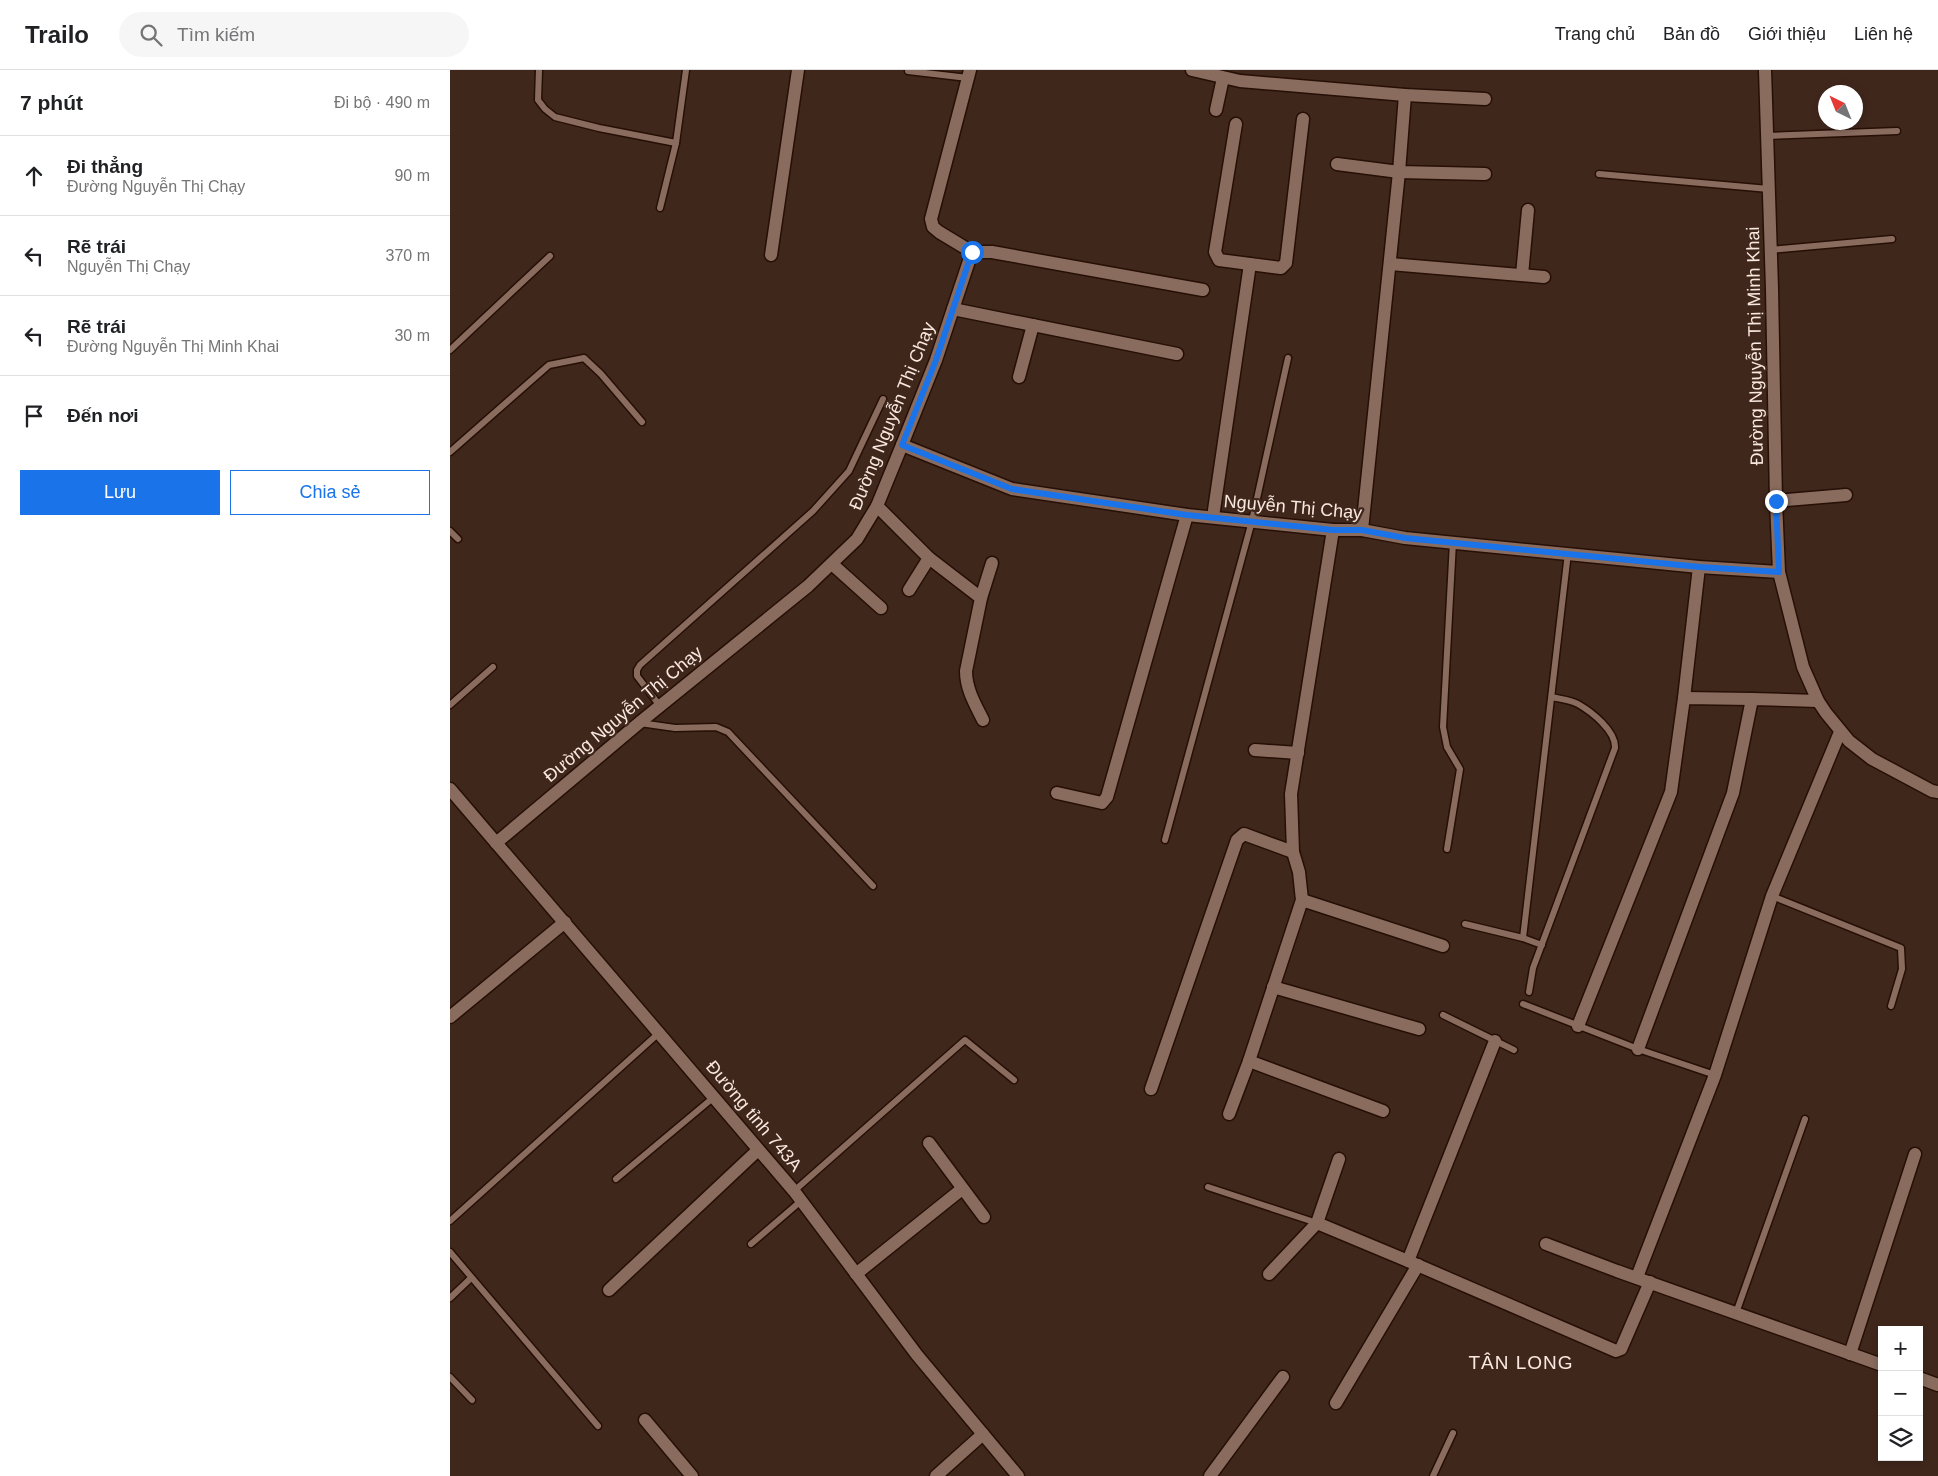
<!DOCTYPE html>
<html lang="vi">
<meta charset="utf-8">
<style>
body{margin:0;font-family:Helvetica,sans-serif;background:#f6f6f6;color:#202124}
.controls{position:absolute;right:15px;bottom:15px;display:grid;overflow:hidden;border-radius:0px;box-shadow:0 2px 8px #0003}
.controls button{width:45px;height:45px;display:grid;place-items:center;padding:0;border:0;border-bottom:1px solid #e0e0e0;background:#fff;color:#202124;font:25px sans-serif}
.compass{position:absolute;left:1368px;top:15px;width:45px;height:45px;border-radius:50%;background:#fff;box-shadow:0 2px 8px #0003;rotate:317deg}
.stop{position:absolute;width:15px;height:15px;margin:-11px;border:4px solid #1a73e8;border-radius:50%;background:#fff}
.stop.end{background:#1a73e8;border-color:#fff;box-shadow:0 1px 5px #0008}
.list{margin:0;padding:0;list-style:none}
h2{display:flex;justify-content:space-between;align-items:center;height:65px;margin:0;padding:0 20px;font-size:21px}
h2 small{font-size:16px;font-weight:400;color:#757577}
.list li{display:grid;grid-template-columns:32px 1fr auto;gap:15px;align-items:center;box-sizing:border-box;height:80px;padding:0 20px;border-top:1px solid #e0e0e0}
.list b{display:block;font-size:19px;white-space:nowrap}
.list p{margin:0;font-size:16px;white-space:nowrap;color:#757577}
.list em{font-size:16px;font-style:normal;color:#757577}
.actions{display:flex;gap:10px;padding:15px 20px}
.actions a{flex:1;padding:11px 0;border:1px solid #1a73e8;border-radius:0px;text-align:center;font-size:18px;color:#1a73e8}
.actions .main{background:#1a73e8;color:#fff}
.icon{flex:none;width:28px;height:28px;fill:none;stroke:currentColor;stroke-width:2;stroke-linecap:round;stroke-linejoin:round}
.map{position:relative;flex:none;width:1488px;height:1406px;overflow:hidden}
header{display:flex;align-items:center;gap:30px;box-sizing:border-box;height:70px;padding:0 25px;background:#fff;border-bottom:1px solid #e0e0e0}
header strong{font-size:24px}
nav{display:flex;gap:28px;margin-inline-start:auto;font-size:18px}
.search{width:350px;height:45px;background:#f6f6f6;display:flex;align-items:center;gap:12px;box-sizing:border-box;padding:0 18px;border-radius:28px;color:#757577;font-size:19px}
main{display:flex}
aside{flex:1;background:#fff}
.map>svg:first-child{display:block}
.lines{fill:none;stroke-linecap:round;stroke-linejoin:round}
.service-casing{stroke:#260f05;stroke-width:9}
.minor-casing{stroke:#260f05;stroke-width:15}
.secondary-casing{stroke:#260f05;stroke-width:15}
.service{stroke:#8a6c5f;stroke-width:6}
.minor{stroke:#8a6c5f;stroke-width:12}
.secondary{stroke:#8a6c5f;stroke-width:12}
.route{stroke:#1a73e8;stroke-width:6}
.labels{text-anchor:middle;dominant-baseline:central;stroke-width:4.5;stroke-linejoin:round;paint-order:stroke}
.street-label{font-size:18px;fill:#f9e8e0;stroke:#40271c}
.neighbourhood-label{font-size:19px;letter-spacing:1px;fill:#f9e8e0;stroke:#40271c}
</style>
<header>
<strong>Trailo</strong>
<div class="search"><svg class="icon" aria-label="search" viewBox="0 0 24 24"><circle cx="10" cy="10" r="6"/><path d="M15 15l6 6"/></svg>Tìm kiếm</div>
<nav><a>Trang chủ</a><a>Bản đồ</a><a>Giới thiệu</a><a>Liên hệ</a></nav>
</header>
<main>
<aside>
<h2>7 phút<small>Đi bộ · 490 m</small></h2>
<ul class="list">
<li><svg class="icon" aria-label="ahead" viewBox="0 0 24 24"><path d="M12 20V5M6 11l6-6 6 6"/></svg><div><b>Đi thẳng</b><p>Đường Nguyễn Thị Chạy</p></div><em>90 m</em></li>
<li><svg class="icon" aria-label="left" viewBox="0 0 24 24"><path d="M17 20v-9H6M10 6l-5 5 5 5"/></svg><div><b>Rẽ trái</b><p>Nguyễn Thị Chạy</p></div><em>370 m</em></li>
<li><svg class="icon" aria-label="left" viewBox="0 0 24 24"><path d="M17 20v-9H6M10 6l-5 5 5 5"/></svg><div><b>Rẽ trái</b><p>Đường Nguyễn Thị Minh Khai</p></div><em>30 m</em></li>
<li><svg class="icon" aria-label="arrive" viewBox="0 0 24 24"><path d="M6 21V4h12l-3 4 3 4H6"/></svg><div><b>Đến nơi</b></div></li>
</ul>
<div class="actions"><a class="main">Lưu</a><a>Chia sẻ</a></div>
</aside>
<div class="map">
<svg width="1488" height="1406" viewBox="0 0 1488 1406">
<rect width="100%" height="100%" fill="#40271c"/>
<g class="lines">
<g class="service-casing">
<g id="service">
<path d="M89 0 88 30 95 39 105 47 149 58 226 73 236 0"/>
<path d="M458 1 518 8"/>
<path d="M1317 66 1447 61"/>
<path d="M1149 104 1319 119"/>
<path d="M210 138 226 73"/>
<path d="M1320 180 1442 169"/>
<path d="M0 280 100 186"/>
<path d="M0 382 99 295 134 288 151 304 192 352"/>
<path d="M0 461 8 469"/>
<path d="M0 635 43 597"/>
<path d="M210 636 187 606V600L190 595 363 441 399 401 433 329"/>
<path d="M190 653 225 658 266 657 278 662 423 816"/>
<path d="M715 770 802 451 838 288"/>
<path d="M997 779 1010 699 997 677 993 657 1003 472"/>
<path d="M1322 826 1451 878 1452 899 1441 936"/>
<path d="M1015 854 1073 868 1118 483"/>
<path d="M1073 868 1092 875"/>
<path d="M1079 922 1083 898 1165 678C1166 661 1142 642 1128 634 1121 630 1110 629 1102 627"/>
<path d="M1073 934 1188 979 1265 1005"/>
<path d="M993 945 1064 980"/>
<path d="M166 1109 264 1027"/>
<path d="M758 1117 867 1153"/>
<path d="M344 1121 515 970 564 1010"/>
<path d="M0 1151 209 963"/>
<path d="M301 1174 351 1131"/>
<path d="M0 1182 148 1356"/>
<path d="M0 1228 21 1208"/>
<path d="M1286 1243 1355 1049"/>
<path d="M0 1307 22 1330"/>
<path d="M983 1406 1003 1363"/>
</g>
</g>
<g class="minor-casing">
<g id="minor">
<path d="M742 0 790 11 955 25 1035 29"/>
<path d="M766 40 773 8"/>
<path d="M786 54 765 182 769 190 831 198 836 193 853 49"/>
<path d="M887 94 949 102 1035 104"/>
<path d="M522 182H542L753 220"/>
<path d="M321 185 348 0"/>
<path d="M940 194 1094 207"/>
<path d="M1072 205 1078 140"/>
<path d="M503 239 727 284"/>
<path d="M569 307 583 255"/>
<path d="M452 375 562 419 737 445 883 460H912L955 468 1249 497 1329 502"/>
<path d="M1326 431 1396 425"/>
<path d="M427 436 479 488 459 520"/>
<path d="M763 447 800 194"/>
<path d="M883 460 841 724 843 782 849 802 852 830 799 991 933 1041"/>
<path d="M912 460 949 102 955 25"/>
<path d="M479 488 531 528 516 601C516 619 525 634 533 650"/>
<path d="M382 494 431 538"/>
<path d="M531 528 542 493"/>
<path d="M1234 628 1249 497"/>
<path d="M805 680 848 683"/>
<path d="M607 723 652 733 657 727 737 445"/>
<path d="M46 773 189 653 358 516 407 469 427 436 452 375 486 290 522 182 489 162 483 157 481 149 520 0"/>
<path d="M852 830 993 876"/>
<path d="M823 917 969 959"/>
<path d="M0 947 115 852"/>
<path d="M1128 956 1221 722 1234 628 1302 629"/>
<path d="M1045 971 958 1191 1166 1281 1171 1279 1200 1212"/>
<path d="M1188 979 1283 723 1302 629 1368 631"/>
<path d="M701 1019 787 770 794 764 843 782"/>
<path d="M779 1044 799 991"/>
<path d="M479 1073 534 1147"/>
<path d="M867 1153 889 1089"/>
<path d="M1096 1174 1167 1201 1432 1295"/>
<path d="M406 1204 512 1119"/>
<path d="M819 1204 867 1153 958 1191"/>
<path d="M1187 1207 1265 1005 1322 826 1390 662"/>
<path d="M159 1220 308 1080"/>
<path d="M1400 1284 1465 1084"/>
<path d="M1469 1308 1488 1315"/>
<path d="M886 1333 968 1195"/>
<path d="M195 1350 242 1406"/>
<path d="M486 1406 533 1364"/>
<path d="M760 1406 833 1307"/>
</g>
</g>
<g class="secondary-casing">
<g id="secondary">
<path d="M1315 0 1322 219 1326 431 1329 502 1353 597 1368 631 1376 643 1399 671 1422 689 1482 721 1488 722"/>
<path d="M0 719 344 1121 467 1285 568 1406"/>
</g>
</g>
<use href="#service" class="service"/>
<use href="#minor" class="minor"/>
<use href="#secondary" class="secondary"/>
</g>
<g class="lines">
<path class="route" d="M522 182 486 290 452 375 562 419 737 445 883 460H912L955 468 1250 497 1329 502 1326 431"/>
</g>
<g class="labels">
<g class="street-label">
<text transform="translate(1305 276) rotate(-91)">Đường Nguyễn Thị Minh Khai</text>
<text transform="translate(442 346) rotate(-68)">Đường Nguyễn Thị Chạy</text>
<text transform="translate(843 437) rotate(5)">Nguyễn Thị Chạy</text>
<text transform="translate(173 644) rotate(-40)">Đường Nguyễn Thị Chạy</text>
<text transform="translate(304 1046) rotate(50)">Đường tỉnh 743A</text>
</g>
<g class="neighbourhood-label">
<text x="1071" y="1292">TÂN LONG</text>
</g>
</g>
</svg>
<div class="controls">
<button>+</button>
<button>−</button>
<button><svg class="icon" aria-label="layers" viewBox="0 0 24 24"><path d="M12 4l9 5-9 5-9-5zM3 14l9 5 9-5"/></svg></button>
</div>
<svg class="compass" viewBox="-18 -18 36 36"><path d="M0-13l5 13h-10z" fill="#e53935"/><path d="M0 13l5-13h-10z" fill="#757577"/></svg>
<div class="stop" style="left:522px;top:182px"></div>
<div class="stop end" style="left:1326px;top:431px"></div>
</div>
</main>
